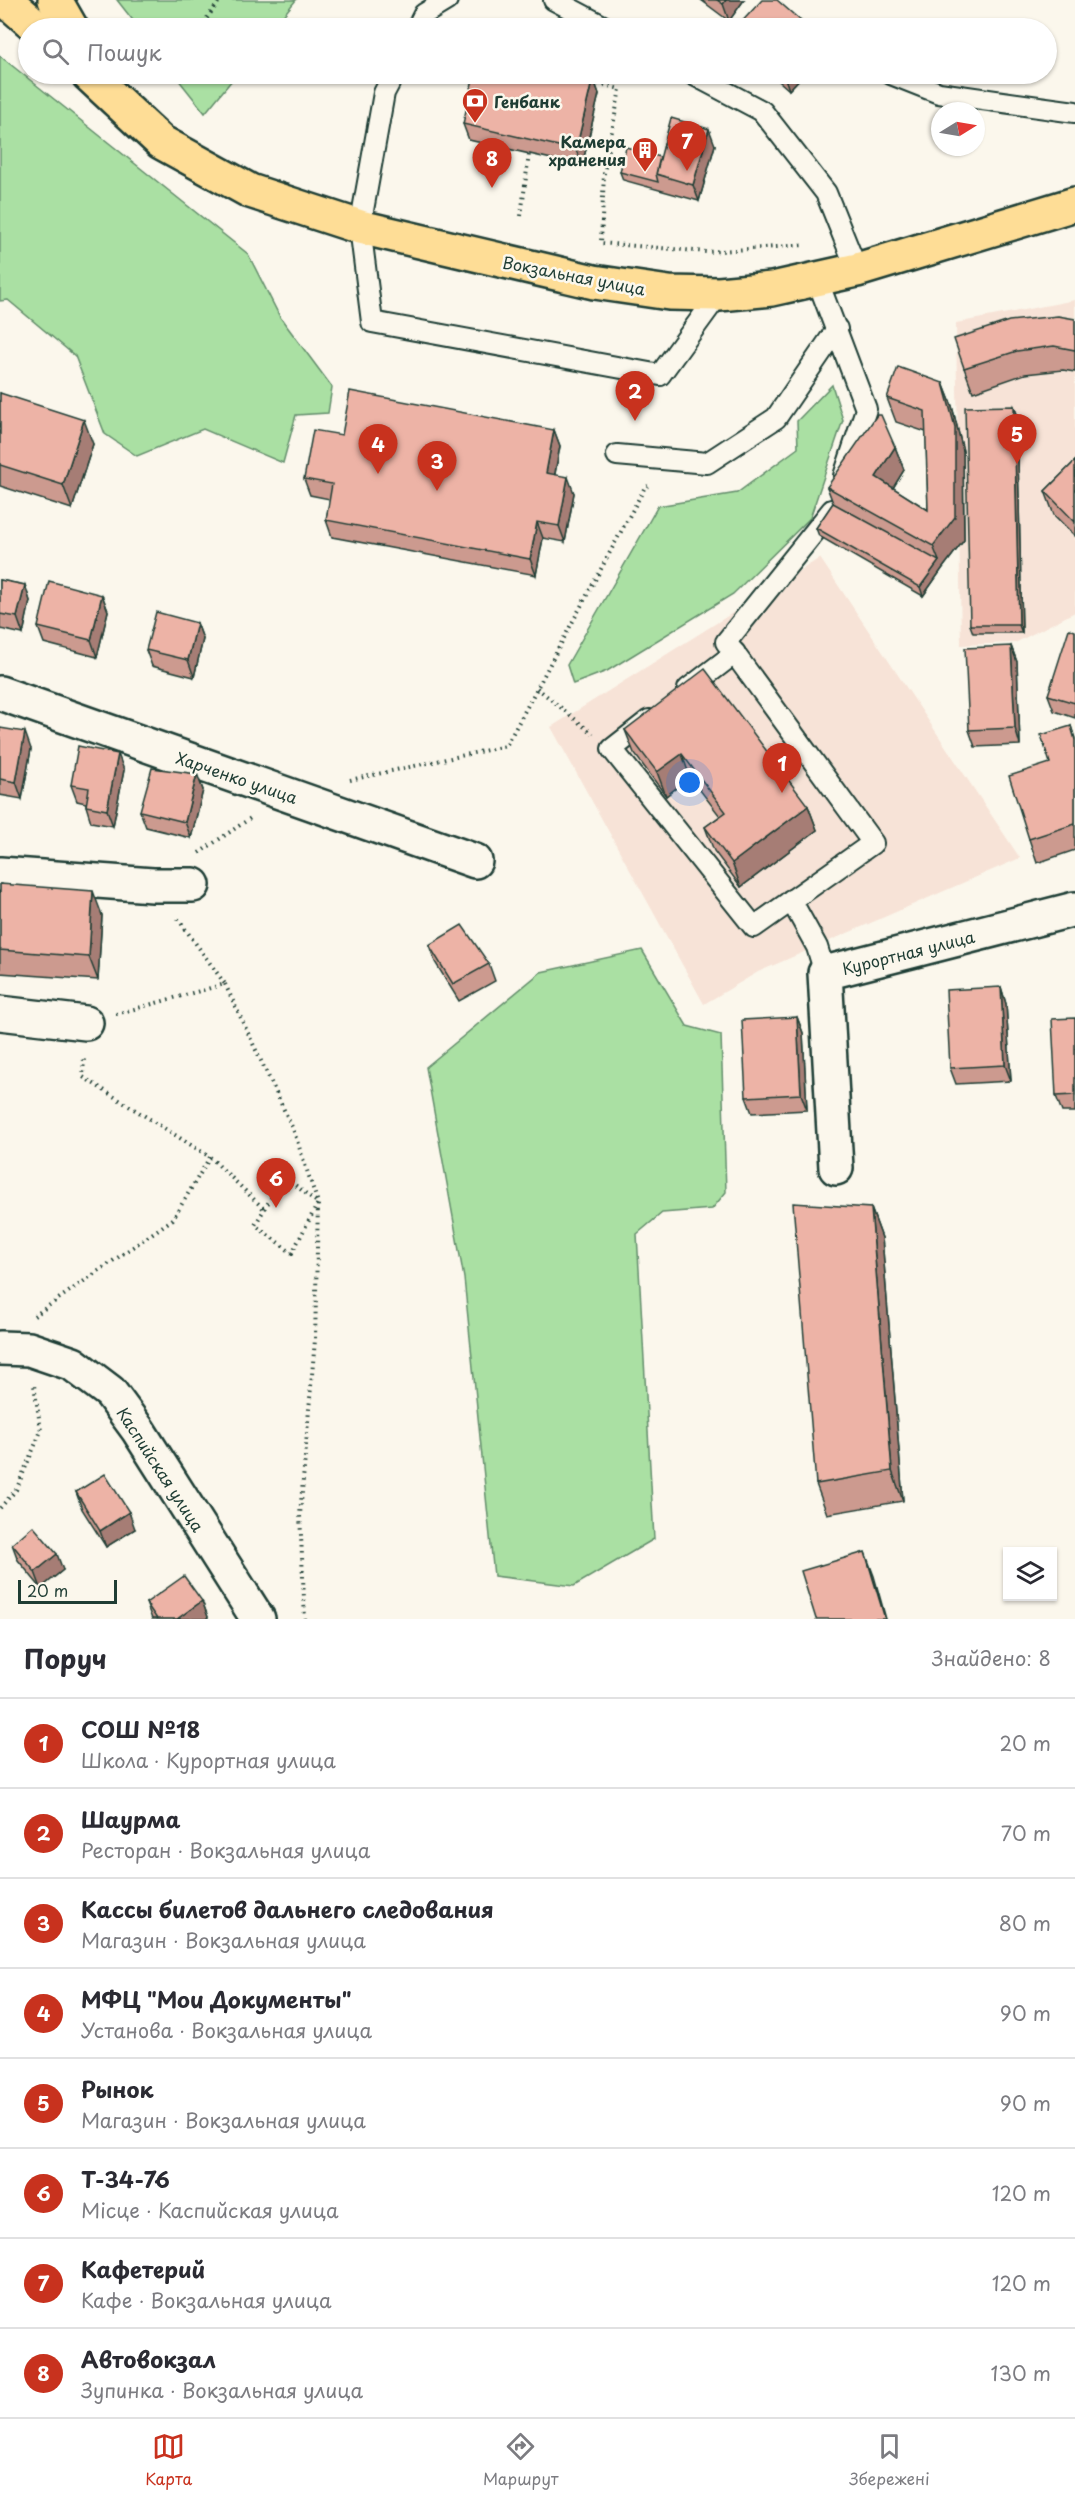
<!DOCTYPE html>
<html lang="uk">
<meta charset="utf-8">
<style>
body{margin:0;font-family:"Playpen Sans",sans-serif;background:#f2f2f3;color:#2b2b33}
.controls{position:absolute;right:18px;bottom:18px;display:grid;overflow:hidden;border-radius:0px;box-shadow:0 2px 4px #0004}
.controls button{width:54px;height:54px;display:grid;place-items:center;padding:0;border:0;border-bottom:2px solid #e1e1e2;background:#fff;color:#2b2b33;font:30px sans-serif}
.compass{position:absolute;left:931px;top:102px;width:54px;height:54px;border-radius:50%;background:#fff;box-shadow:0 2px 4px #0004;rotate:79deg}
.scale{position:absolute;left:18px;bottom:15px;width:99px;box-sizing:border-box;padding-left:6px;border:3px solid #1f3d34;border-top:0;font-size:16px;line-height:21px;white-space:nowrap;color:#1f3d34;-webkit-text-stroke:4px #fbf7ec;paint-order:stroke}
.you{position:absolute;left:690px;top:783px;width:21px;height:21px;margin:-15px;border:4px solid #fff;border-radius:50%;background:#1a73e8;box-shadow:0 0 0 9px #1a73e833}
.badge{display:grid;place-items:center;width:39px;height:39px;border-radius:50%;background:#c8321e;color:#fff;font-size:20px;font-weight:700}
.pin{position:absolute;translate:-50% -50px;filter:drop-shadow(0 2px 3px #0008)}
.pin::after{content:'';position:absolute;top:32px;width:21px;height:18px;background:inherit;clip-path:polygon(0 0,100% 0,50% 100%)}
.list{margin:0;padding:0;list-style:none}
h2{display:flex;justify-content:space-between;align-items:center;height:78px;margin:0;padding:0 24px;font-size:26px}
h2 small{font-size:20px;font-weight:400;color:#7c7c81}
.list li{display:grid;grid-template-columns:39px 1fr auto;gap:18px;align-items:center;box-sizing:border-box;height:90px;padding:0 24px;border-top:2px solid #e1e1e2}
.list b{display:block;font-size:22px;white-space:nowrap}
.list p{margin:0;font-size:20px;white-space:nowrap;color:#7c7c81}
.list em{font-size:20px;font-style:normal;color:#7c7c81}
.icon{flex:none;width:33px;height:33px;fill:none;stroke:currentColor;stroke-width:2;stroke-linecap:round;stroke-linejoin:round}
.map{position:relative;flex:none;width:1075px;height:1619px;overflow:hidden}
.search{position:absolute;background:#fff;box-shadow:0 2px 4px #0004;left:18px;right:18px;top:18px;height:66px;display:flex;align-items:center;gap:15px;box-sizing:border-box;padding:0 21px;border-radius:33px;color:#7c7c81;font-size:22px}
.sheet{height:798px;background:#fff}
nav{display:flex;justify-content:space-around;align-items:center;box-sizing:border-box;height:84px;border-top:2px solid #e1e1e2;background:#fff;font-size:16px;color:#7c7c81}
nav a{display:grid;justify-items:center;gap:3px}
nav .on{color:#c8321e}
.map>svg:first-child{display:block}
.built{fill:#f7e3d7}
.green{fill:#aae0a3;stroke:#648e6c;stroke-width:1.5}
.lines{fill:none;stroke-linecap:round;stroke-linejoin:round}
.lane-casing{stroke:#1f3d34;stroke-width:24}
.street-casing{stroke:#1f3d34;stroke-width:38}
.primary-casing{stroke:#1f3d34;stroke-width:38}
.path{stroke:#1f3d34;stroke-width:4;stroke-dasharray:1.5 4.5;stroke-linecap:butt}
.lane{stroke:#fbf7ec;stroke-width:20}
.street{stroke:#fbf7ec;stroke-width:33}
.primary{stroke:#fedd96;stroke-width:33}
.wall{fill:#cc9a8f;stroke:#1f3d34;stroke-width:1.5}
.shaded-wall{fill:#a67d74;stroke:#1f3d34;stroke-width:1.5}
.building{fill:#edb3a6;stroke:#1f3d34;stroke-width:1.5}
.labels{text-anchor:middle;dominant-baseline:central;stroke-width:5;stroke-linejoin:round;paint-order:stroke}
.poi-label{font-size:16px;font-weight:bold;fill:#1f3d34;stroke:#fbf7ec;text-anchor:start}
.street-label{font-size:16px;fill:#1f3d34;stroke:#fbf7ec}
</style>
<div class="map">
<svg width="1075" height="1619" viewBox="0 0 1075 1619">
<rect width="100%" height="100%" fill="#fbf7ec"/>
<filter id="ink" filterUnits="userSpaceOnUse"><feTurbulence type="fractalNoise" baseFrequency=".0167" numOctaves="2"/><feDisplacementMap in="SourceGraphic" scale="12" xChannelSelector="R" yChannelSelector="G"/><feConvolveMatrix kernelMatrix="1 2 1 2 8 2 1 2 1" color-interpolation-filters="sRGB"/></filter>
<g filter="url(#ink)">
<g class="built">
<path d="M1075 300V612L1015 643 961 645 956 323Z"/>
<path d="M820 558 1020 858 758 972 704 1004 551 727Z"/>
</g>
<g class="green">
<path d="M117 0H296L273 28H139Z"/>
<path d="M0 56 248 254 280 317 332 387 328 413 296 415 283 463 203 429 137 456 105 434 75 356 8 300 0 301Z"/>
<path d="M174 74H237L205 113Z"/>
<path d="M832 385 843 420 810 518 733 594 607 671 573 684 567 665 658 506 737 493 798 448 797 421Z"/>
<path d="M642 950 687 1026 721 1035 726 1192 712 1209 662 1213 637 1234 654 1539 574 1586 494 1576 464 1278 426 1067 541 972Z"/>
</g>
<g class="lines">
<g class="lane-casing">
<g id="lane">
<path d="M554 0 607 28"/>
<path d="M417 28 424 14 447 0"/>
<path d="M394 74 384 93 360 227 372 322 660 375 719 294"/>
<path d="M692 74 762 111 826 193 857 270"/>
<path d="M891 74 939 93 1075 112"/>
<path d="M817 279 866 409 844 476"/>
<path d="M617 455 707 463 776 418 837 329"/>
<path d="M688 689 735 653"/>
<path d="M649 720 612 749 754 927 873 843 726 642 832 510"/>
<path d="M791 900 817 947 825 973"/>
</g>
</g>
<g class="street-casing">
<g id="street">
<path d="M0 693 475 861"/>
<path d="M0 874 153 885H193"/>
<path d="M0 1013 86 1023"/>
<path d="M836 1168 825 973 1075 909"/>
<path d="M0 1348 29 1349 73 1364 110 1392 138 1430 258 1619"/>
</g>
</g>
<g class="primary-casing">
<g id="primary">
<path d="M6 0 38 28"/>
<path d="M55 0 71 28"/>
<path d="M88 74 161 142 250 191 360 227 594 282 669 293 719 294 772 289 857 270 1075 204"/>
</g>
</g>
<g class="path">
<path d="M200 28 220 0"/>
<path d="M592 82 620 89 604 173 601 243 707 252 804 245"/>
<path d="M521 216 529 154"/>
<path d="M537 688 593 734"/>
<path d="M350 780 506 746 645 487 648 486"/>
<path d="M199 853 252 817"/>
<path d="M225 984 293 1129 318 1203 315 1340 300 1515 305 1619"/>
<path d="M116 1014 225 984 178 919"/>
<path d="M210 1157 264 1209"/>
<path d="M286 1178 318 1203 292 1253 255 1225 274 1193Z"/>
<path d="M34 1316 173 1219 210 1157 83 1077 84 1056"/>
<path d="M0 1508 16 1490 41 1431 34 1385"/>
</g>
<use href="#lane" class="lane"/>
<use href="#street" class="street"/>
<use href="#primary" class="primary"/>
</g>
<g class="wall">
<path d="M701 0H744L729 21Z"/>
<path d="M771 74H804L789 90Z"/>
<path d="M593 77 599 94 582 166 469 140 463 124Z"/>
<path d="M715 145 699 201 623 180 620 172 660 157Z"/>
<path d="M1075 319V372L1063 370 1025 374 973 392 964 368Z"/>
<path d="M943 383 952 406 963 451 964 540 942 569 923 596 819 536 816 528 833 503 827 487 895 447 904 470 893 488 928 510 926 432 896 422 887 398Z"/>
<path d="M0 393 93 444 72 509 0 486Z"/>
<path d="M1014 406 1017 414 1022 633H973L970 625Z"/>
<path d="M554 430 560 446 555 474 574 493 565 542 543 538 536 575 332 537 326 520 330 499 310 495 304 479 342 435Z"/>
<path d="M1075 461V536L1054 515 1045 491Z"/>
<path d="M0 580 25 585 30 601 23 634 0 629Z"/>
<path d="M102 595 108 611 97 657 44 643 38 627Z"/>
<path d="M197 623 203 639 194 677 152 666 146 650Z"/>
<path d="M1075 631V718L1054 711 1048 695Z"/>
<path d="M1011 646 1017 662 1020 745 975 747 969 730Z"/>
<path d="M1071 726 1075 738V850L1037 863 1029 839 1050 763Z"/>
<path d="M0 728 31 749 22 799 0 795Z"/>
<path d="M625 730 808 806 817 830 741 887 714 851 705 827 720 816 690 777 666 796 634 753Z"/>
<path d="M124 770 113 826 91 822 86 806V803L77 801 71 785Z"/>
<path d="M197 774 203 790 191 838 146 827 140 811Z"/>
<path d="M0 884 102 915 98 980 0 973Z"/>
<path d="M429 945 489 964 495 981 459 1001 435 962Z"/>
<path d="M1001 987 1006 1004 1011 1081 956 1084 950 1068Z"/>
<path d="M797 1017 803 1033 807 1110 752 1113 746 1097Z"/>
<path d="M1075 1018V1112H1062L1056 1096Z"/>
<path d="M871 1208 882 1238 903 1501 827 1514 816 1484Z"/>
<path d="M76 1492 135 1529 106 1547 82 1509Z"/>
<path d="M12 1544 63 1570 41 1588 18 1560Z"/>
<path d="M202 1601 208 1617 206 1619H152L146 1603Z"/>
</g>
<g class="shaded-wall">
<path d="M726 0H744L729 21 723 4Z"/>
<path d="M793 74H804L789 90 786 81Z"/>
<path d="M593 77 599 94 582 166 576 150Z"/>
<path d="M709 129 715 145 699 201 693 185Z"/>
<path d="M943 383 952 406 963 451 964 540 942 569 923 596 920 587 939 561 933 546Z"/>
<path d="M1014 406 1017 414 1022 633 1019 625Z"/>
<path d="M84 420 93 444 72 509 63 485Z"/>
<path d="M554 430 560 446 552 489 546 473Z"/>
<path d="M895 447 904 470 885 501 876 477Z"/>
<path d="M568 477 574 493 565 542 559 526Z"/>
<path d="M537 522 543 538 536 575 530 559Z"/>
<path d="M25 585 30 601 23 634 17 617Z"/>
<path d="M102 595 108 611 97 657 91 640Z"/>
<path d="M197 623 203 639 194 677 188 660Z"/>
<path d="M1011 646 1017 662 1020 745 1015 728Z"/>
<path d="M25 732 31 749 22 799 16 782Z"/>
<path d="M118 754 124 770 113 826 107 810Z"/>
<path d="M682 754 690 777 666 796 657 772Z"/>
<path d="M197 774 203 790 191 838 185 822Z"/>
<path d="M808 806 817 830 741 887 732 863Z"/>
<path d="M93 891 102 915 98 980 89 957Z"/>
<path d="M1001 987 1006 1004 1011 1081 1005 1065Z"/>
<path d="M797 1017 803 1033 807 1110 801 1094Z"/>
<path d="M871 1208 882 1238 903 1501 892 1471Z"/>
<path d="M129 1512 135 1529 106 1547 100 1531Z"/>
<path d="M865 1552 874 1576 886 1619H885Z"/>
<path d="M57 1554 63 1570 41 1588 35 1572Z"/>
<path d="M202 1601 208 1617 206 1619H177Z"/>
</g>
<g class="building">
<path d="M717 0H726L723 4Z"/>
<path d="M762 0H777L809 28H736Z"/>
<path d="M474 74H577L593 77 576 150 463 124Z"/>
<path d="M777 74H793L786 81Z"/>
<path d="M671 118 709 129 693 185 656 174Z"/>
<path d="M626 147 660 157 656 174 658 182 620 172Z"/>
<path d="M1058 316 1075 319V350L1054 346 1017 351 964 368 954 339 1009 321Z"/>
<path d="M898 367 943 383 955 427V517L933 546 827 487 877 415H881L895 447 876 477 928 510 925 411 887 398Z"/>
<path d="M350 391 554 430 546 473 568 477 559 526 537 522 530 559 326 520 332 484 304 479 313 430 342 435Z"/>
<path d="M0 393 84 420 63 485 0 465Z"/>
<path d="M1014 406 1019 625H970L965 407Z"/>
<path d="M1075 461V522L1045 491Z"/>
<path d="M833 503 939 561 920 587 816 528Z"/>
<path d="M0 580 25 585 17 617 0 614Z"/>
<path d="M49 581 102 595 91 640 38 627Z"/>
<path d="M156 612 197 623 188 660 146 650Z"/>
<path d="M1069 629 1075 631V703L1048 695Z"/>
<path d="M1011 646 1015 728 969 730 965 648Z"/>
<path d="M705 669 808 806 732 863 705 827 726 812 682 754 657 772 625 730Z"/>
<path d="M1071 726 1075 740V824L1029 839 1009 776 1050 763 1041 735Z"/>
<path d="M0 728 25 732 16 782 0 779Z"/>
<path d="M78 746 118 754 107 810 86 806 89 788 71 785Z"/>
<path d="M152 768 197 774 185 822 140 811Z"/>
<path d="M0 884 93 891 89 957 0 950Z"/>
<path d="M462 925 489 964 453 984 429 945Z"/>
<path d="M1001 987 1005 1065 950 1068 946 990Z"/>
<path d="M797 1017 801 1094 746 1097 742 1020Z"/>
<path d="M1075 1018V1095L1056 1096 1052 1019Z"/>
<path d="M793 1203 871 1208 892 1471 816 1484Z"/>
<path d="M105 1474 129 1512 100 1531 76 1492Z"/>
<path d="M33 1526 57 1554 35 1572 12 1544Z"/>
<path d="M865 1552 885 1619H816L801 1571Z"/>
<path d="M184 1576 202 1601 177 1619H157L146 1603Z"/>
</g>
</g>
<defs>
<g id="bank-pin" transform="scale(1.35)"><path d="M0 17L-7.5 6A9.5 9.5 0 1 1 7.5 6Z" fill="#c8321e" stroke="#fbf7ec"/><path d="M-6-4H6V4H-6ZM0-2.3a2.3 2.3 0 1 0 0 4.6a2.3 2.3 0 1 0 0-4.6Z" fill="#fff"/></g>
<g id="building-pin" transform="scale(1.35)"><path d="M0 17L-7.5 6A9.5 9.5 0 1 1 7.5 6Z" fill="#c8321e" stroke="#fbf7ec"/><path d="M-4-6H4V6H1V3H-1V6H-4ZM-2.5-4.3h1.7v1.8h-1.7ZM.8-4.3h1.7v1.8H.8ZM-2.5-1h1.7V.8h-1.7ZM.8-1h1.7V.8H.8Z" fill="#fff"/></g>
</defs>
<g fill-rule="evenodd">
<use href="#bank-pin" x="475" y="101"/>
<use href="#building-pin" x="645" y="150"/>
</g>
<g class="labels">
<g class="poi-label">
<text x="494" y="101">Генбанк</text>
<text x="626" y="141" text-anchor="end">Камера<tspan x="626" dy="18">хранения</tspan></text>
</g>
<g class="street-label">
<text transform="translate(574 275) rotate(11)">Вокзальная улица</text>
<text transform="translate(237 777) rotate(19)">Харченко улица</text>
<text transform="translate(908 952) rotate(-14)">Курортная улица</text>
<text transform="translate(161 1469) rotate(57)">Каспийская улица</text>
</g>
</g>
</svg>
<div class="controls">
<button><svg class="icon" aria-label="layers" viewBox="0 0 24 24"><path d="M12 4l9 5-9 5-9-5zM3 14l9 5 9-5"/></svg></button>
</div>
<svg class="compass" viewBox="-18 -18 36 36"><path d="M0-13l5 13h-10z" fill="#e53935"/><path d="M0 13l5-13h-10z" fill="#7c7c81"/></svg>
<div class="scale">20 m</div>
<div class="you"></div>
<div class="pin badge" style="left:782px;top:793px">1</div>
<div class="pin badge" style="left:635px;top:421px">2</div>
<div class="pin badge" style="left:437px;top:491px">3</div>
<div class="pin badge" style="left:378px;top:474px">4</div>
<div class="pin badge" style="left:1017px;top:464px">5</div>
<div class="pin badge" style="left:276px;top:1208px">6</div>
<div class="pin badge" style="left:687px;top:171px">7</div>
<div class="pin badge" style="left:492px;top:188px">8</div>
<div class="search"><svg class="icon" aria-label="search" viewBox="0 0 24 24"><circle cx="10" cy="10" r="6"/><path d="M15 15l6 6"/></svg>Пошук</div>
</div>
<section class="sheet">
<h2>Поруч<small>Знайдено: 8</small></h2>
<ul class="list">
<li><span class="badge">1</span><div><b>СОШ №18</b><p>Школа · Курортная улица</p></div><em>20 m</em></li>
<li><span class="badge">2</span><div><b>Шаурма</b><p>Ресторан · Вокзальная улица</p></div><em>70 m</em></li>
<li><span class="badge">3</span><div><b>Кассы билетов дальнего следования</b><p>Магазин · Вокзальная улица</p></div><em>80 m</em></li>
<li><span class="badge">4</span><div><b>МФЦ &quot;Мои Документы&quot;</b><p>Установа · Вокзальная улица</p></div><em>90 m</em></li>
<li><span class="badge">5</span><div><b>Рынок</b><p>Магазин · Вокзальная улица</p></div><em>90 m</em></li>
<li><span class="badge">6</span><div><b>Т-34-76</b><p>Місце · Каспийская улица</p></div><em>120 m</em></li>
<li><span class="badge">7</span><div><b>Кафетерий</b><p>Кафе · Вокзальная улица</p></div><em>120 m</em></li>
<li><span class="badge">8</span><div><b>Автовокзал</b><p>Зупинка · Вокзальная улица</p></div><em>130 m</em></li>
</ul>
</section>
<nav>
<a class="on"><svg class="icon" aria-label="map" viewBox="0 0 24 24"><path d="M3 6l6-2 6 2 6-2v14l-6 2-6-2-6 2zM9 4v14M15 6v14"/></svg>Карта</a>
<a><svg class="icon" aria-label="directions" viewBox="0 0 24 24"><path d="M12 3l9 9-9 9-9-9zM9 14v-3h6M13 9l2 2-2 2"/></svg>Маршрут</a>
<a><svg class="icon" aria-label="saved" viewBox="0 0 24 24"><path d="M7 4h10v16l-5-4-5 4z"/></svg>Збережені</a>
</nav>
